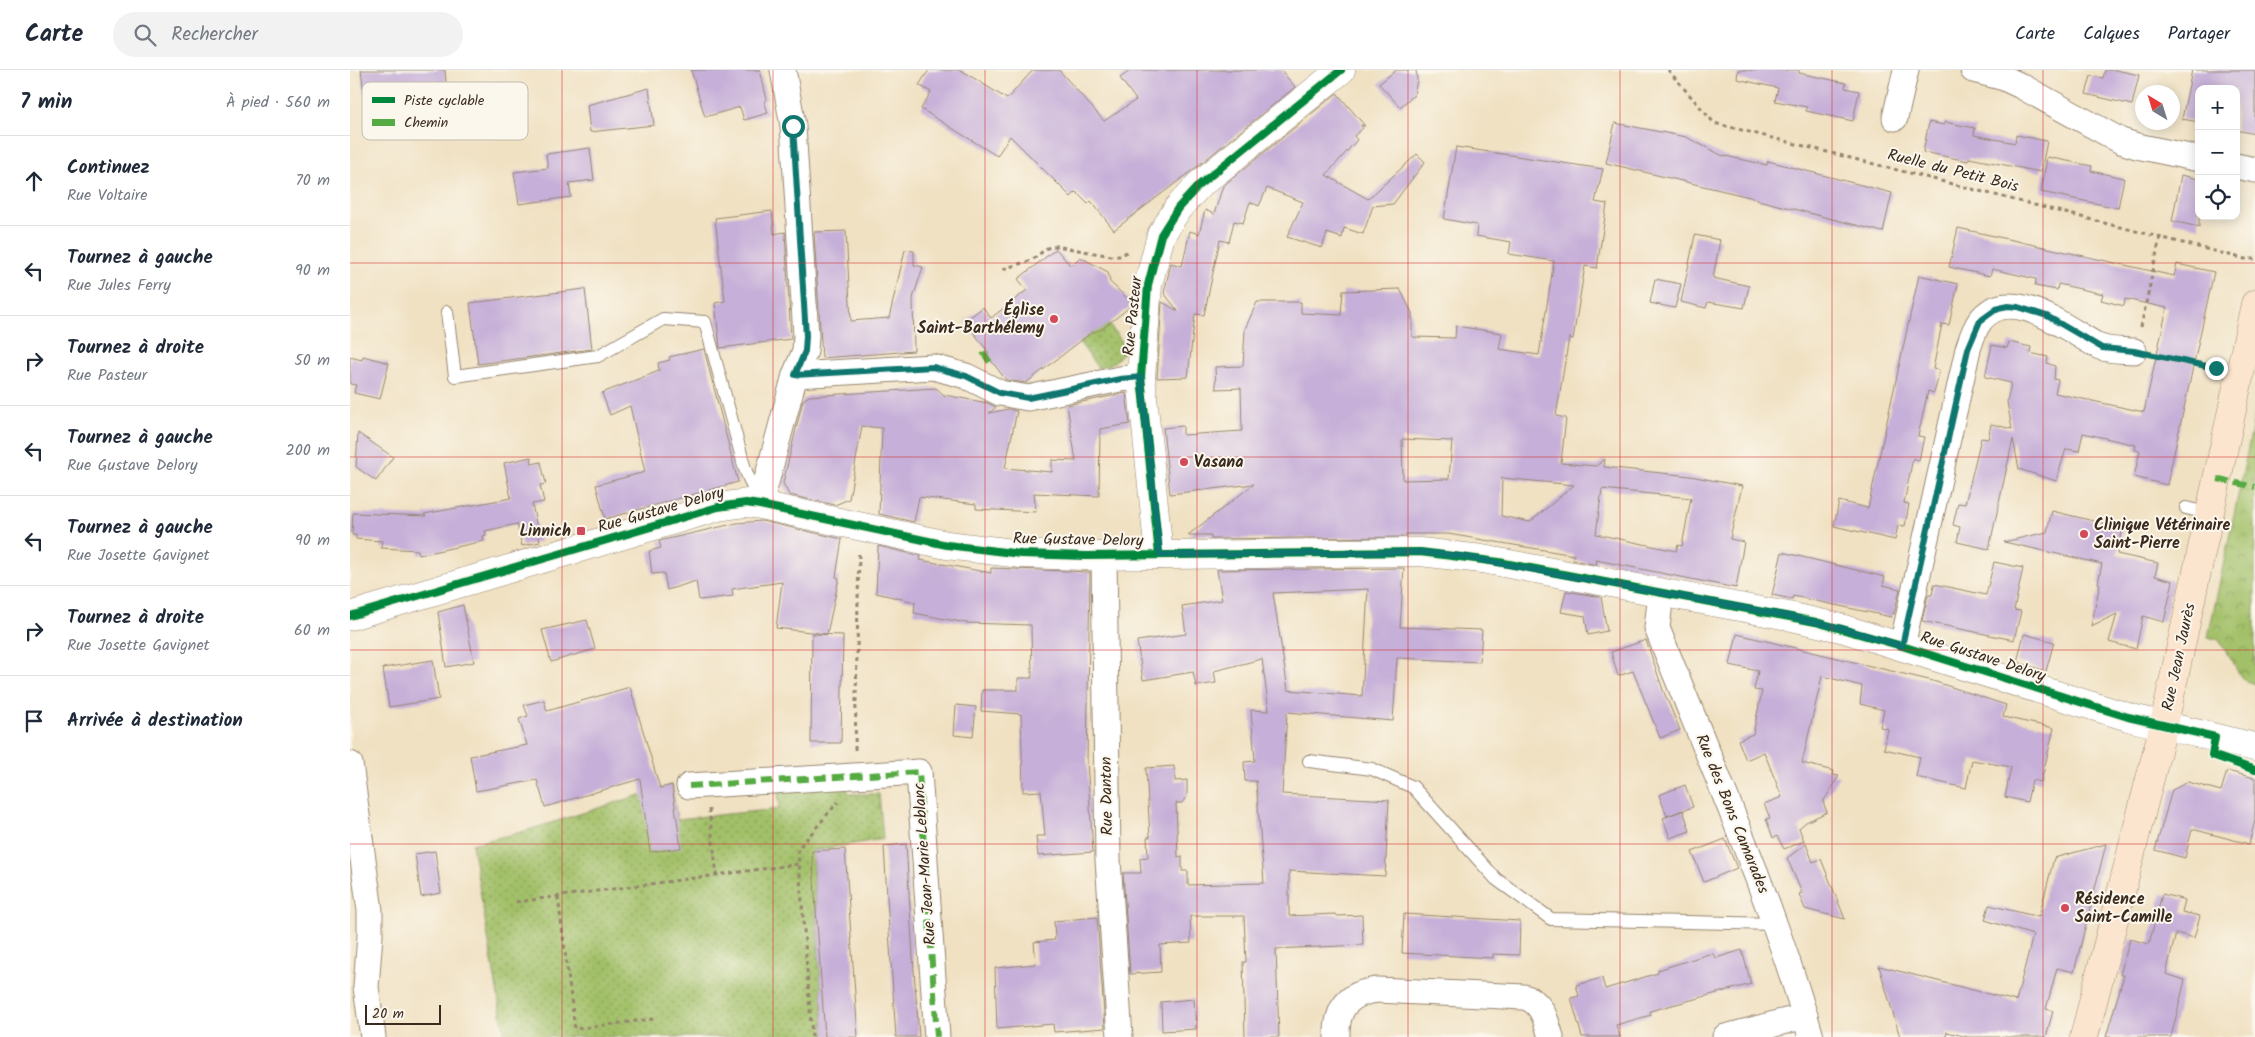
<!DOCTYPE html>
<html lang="fr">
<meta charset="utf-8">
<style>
body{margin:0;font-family:Kalam,sans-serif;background:#f2f2f3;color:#1f2937}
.controls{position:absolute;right:15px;top:15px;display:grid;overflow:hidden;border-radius:10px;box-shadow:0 2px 12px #0003}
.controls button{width:45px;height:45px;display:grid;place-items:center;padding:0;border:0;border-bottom:1px solid #e0e1e3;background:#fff;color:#1f2937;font:25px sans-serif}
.compass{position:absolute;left:1785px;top:15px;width:45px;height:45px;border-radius:50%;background:#fff;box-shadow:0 2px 12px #0003;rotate:322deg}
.scale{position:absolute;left:15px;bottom:12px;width:76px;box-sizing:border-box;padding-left:5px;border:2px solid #3b2a1e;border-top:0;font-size:14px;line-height:18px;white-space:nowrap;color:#3b2a1e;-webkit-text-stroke:4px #fbf7ec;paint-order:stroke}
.stop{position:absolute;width:15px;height:15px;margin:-11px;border:4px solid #0f766e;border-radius:50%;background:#fff}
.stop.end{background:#0f766e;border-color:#fff;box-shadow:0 1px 5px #0008}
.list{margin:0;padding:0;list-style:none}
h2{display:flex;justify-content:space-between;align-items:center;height:65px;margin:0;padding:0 20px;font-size:21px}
h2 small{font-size:16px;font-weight:400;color:#747a83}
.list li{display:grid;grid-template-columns:32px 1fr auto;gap:15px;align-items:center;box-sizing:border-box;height:90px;padding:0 20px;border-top:1px solid #e0e1e3}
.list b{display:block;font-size:19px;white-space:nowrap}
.list p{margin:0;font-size:16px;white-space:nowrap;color:#747a83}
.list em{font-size:16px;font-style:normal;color:#747a83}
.icon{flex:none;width:28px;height:28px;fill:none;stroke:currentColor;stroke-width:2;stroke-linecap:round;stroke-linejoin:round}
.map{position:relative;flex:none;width:1905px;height:967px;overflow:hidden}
header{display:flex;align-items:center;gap:30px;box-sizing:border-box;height:70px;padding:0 25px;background:#fff;border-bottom:1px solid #e0e1e3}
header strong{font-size:24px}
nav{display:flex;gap:28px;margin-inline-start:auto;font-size:18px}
.search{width:350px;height:45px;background:#f2f2f3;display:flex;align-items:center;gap:12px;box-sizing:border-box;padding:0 18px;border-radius:28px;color:#747a83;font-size:19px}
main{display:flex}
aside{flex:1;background:#fff}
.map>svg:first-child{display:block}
.grass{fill:url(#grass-dots);stroke:#6e7543}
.park{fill:url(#park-crowns);stroke:#6e7543}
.building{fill:#c6afd8;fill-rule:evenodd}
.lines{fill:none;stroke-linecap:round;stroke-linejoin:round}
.service-casing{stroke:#968670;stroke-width:14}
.minor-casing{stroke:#968670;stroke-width:27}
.tertiary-casing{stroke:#968670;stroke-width:29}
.secondary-casing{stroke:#968670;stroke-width:29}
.path{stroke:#968670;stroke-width:3;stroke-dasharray:4 4;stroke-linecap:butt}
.service{stroke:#fff;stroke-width:12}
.minor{stroke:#fff;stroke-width:25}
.tertiary{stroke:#fff;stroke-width:28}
.secondary{stroke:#fbe5cf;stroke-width:28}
.quiet{stroke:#55ab43;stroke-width:6;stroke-dasharray:12 6;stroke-linecap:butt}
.cycleway-casing{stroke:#fbf7ec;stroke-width:11}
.cycleway{stroke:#00873e;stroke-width:8}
.route{stroke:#0f766e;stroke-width:6}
.grid{fill:none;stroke:#d62828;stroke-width:1;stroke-opacity:0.55}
.poi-dot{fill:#d1495b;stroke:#fbf7ec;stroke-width:2}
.labels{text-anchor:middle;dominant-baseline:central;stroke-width:4;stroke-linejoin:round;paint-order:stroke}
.street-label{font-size:16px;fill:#3b2a1e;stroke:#fbf7ec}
.poi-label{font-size:16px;font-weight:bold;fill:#3b2a1e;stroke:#fbf7ec;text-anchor:start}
.key{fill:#fbf7ec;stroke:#c1baae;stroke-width:1}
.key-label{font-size:14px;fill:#3b2a1e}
</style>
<header>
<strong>Carte</strong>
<div class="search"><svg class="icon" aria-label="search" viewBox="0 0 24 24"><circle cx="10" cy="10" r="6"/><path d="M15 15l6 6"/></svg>Rechercher</div>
<nav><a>Carte</a><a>Calques</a><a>Partager</a></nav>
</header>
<main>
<aside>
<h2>7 min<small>À pied · 560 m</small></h2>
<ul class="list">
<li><svg class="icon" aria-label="ahead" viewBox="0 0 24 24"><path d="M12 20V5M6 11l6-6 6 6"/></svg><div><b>Continuez</b><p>Rue Voltaire</p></div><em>70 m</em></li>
<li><svg class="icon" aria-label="left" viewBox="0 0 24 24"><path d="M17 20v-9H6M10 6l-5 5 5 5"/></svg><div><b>Tournez à gauche</b><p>Rue Jules Ferry</p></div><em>90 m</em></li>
<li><svg class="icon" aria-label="right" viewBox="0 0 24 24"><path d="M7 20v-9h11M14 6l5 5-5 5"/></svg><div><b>Tournez à droite</b><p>Rue Pasteur</p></div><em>50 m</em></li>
<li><svg class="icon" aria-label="left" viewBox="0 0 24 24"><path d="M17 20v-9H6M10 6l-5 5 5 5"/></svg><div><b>Tournez à gauche</b><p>Rue Gustave Delory</p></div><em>200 m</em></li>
<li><svg class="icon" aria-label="left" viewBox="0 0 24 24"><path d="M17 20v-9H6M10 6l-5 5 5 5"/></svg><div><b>Tournez à gauche</b><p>Rue Josette Gavignet</p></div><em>90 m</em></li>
<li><svg class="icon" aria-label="right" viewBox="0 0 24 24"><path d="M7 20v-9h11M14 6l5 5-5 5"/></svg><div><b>Tournez à droite</b><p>Rue Josette Gavignet</p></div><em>60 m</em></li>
<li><svg class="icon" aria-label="arrive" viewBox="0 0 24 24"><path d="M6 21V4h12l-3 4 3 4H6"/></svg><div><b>Arrivée à destination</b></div></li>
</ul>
</aside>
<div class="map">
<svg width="1905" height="967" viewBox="0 0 1905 967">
<defs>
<pattern id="grass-dots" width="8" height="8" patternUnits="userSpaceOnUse" patternTransform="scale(1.25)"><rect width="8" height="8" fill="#a2c068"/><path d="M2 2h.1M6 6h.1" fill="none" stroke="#859c55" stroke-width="1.8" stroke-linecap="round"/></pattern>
<pattern id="park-crowns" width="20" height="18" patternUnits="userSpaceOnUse" patternTransform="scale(1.25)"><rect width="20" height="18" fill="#a2c068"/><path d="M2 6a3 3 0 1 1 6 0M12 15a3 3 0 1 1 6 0" fill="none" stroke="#859c55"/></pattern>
</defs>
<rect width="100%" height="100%" fill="#fbf7ec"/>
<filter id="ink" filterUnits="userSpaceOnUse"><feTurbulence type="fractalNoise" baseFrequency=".02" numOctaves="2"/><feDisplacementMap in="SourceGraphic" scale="10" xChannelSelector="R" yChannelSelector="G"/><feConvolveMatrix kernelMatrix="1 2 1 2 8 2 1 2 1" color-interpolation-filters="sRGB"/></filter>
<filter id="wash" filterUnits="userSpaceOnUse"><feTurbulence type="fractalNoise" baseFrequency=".0096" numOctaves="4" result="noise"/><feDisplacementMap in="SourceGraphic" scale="20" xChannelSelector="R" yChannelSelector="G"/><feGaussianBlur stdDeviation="1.12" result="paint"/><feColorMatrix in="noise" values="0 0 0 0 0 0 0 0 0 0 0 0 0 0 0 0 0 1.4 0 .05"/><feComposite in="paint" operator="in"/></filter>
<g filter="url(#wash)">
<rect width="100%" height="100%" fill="#f0e1c2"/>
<g class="grass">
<path d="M757 252 776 277C772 287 760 297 748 298L727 269Z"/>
<path d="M322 715 327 749 429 739 428 718 494 715 500 724H529L533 769 462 781 475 967H155L122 774 175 761Z"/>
</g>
<path class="park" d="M1905 345V614L1893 610 1869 570 1858 567Z"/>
<g id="blocks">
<g class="building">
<path d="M11 0H95L96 13 14 23Z"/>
<path d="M341 0H410L417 30 414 31 418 43 394 50 390 37 355 47Z"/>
<path d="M579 0H611L657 29 683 0H709L754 51 786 30 770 8 781 0H931L945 17 848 96 764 160 741 131 738 134 726 122 721 127 660 66 647 86 571 39 581 22 569 15Z"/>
<path d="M1046 0H1066L1067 10 1064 25 1050 37 1029 14Z"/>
<path d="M1388 0H1449V3L1496 13 1495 18 1509 21 1503 51 1456 41 1457 37 1425 31 1428 18 1387 9Z"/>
<path d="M1755 0H1766L1789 5 1782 35 1736 24 1741 6 1753 8Z"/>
<path d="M1842 0H1905V64L1886 60V19H1849V52L1832 49Z"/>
<path d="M299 18 304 55 240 62 237 35Z"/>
<path d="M987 23 1015 56 1011 55 1013 58 1004 66 1007 70 976 105 1018 129 1067 84 1075 92 1043 134 1023 136 1013 164 994 158 992 168 977 163 972 178 937 167 953 132 917 118 909 136 900 132 893 153 884 151 879 172 870 170 854 245 845 244 838 307 807 308 812 232 828 241 814 223 821 193 832 196 840 161 849 164 855 140 864 144 873 116Z"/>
<path d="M1579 52 1594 55V52L1625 58 1624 65 1665 73 1666 65 1697 71 1691 102 1619 88 1618 91 1573 82Z"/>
<path d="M1265 53 1336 67 1371 85 1417 95 1418 91 1542 123 1533 162 1408 130V129L1256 93Z"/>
<path d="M1106 77 1253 99 1245 132 1257 134 1247 198 1235 196 1223 269 1219 268 1206 346 1216 348 1211 393 1246 396 1255 389 1254 397 1340 406 1392 416 1380 469 1394 472 1386 518 1246 490 1247 495 1223 490 1224 485 1098 464H1056V467L861 469V465H838L904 414 820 424 813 358 833 356V365L892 361 891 318 866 319 865 297 893 296 895 259 907 232H951V243L991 245 993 221 1050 219 1062 243V267L1105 268 1106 256 1152 263 1149 279 1189 285 1204 191 1159 184 1161 172 1126 166 1127 155 1094 149ZM1052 369 1102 371 1099 409 1053 410ZM1152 408 1224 415 1180 452 1151 446ZM1252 419 1341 428 1332 476 1328 475 1326 481 1246 464Z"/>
<path d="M240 78 244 110 219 113 221 127 169 134 164 102 198 98 196 84Z"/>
<path d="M1697 87 1742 96 1741 101 1774 108 1768 138 1691 122Z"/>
<path d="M1831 105 1849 109V157L1822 151Z"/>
<path d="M422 141 424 164 435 162 441 269 370 278 365 233 375 231 365 148Z"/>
<path d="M1608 158 1824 206 1827 194 1864 202 1817 415 1784 407 1790 381 1785 380 1786 375 1733 363 1729 381 1716 379 1706 411 1669 399 1663 369 1639 479 1607 472 1610 457 1603 455 1608 433 1615 434 1631 368 1638 369 1641 354 1662 359 1657 332 1661 313 1635 307 1642 275 1657 278 1659 272 1681 277 1680 283 1698 287 1697 293 1705 296 1704 309 1708 310 1705 323 1794 342 1817 238 1775 229 1774 236 1751 230 1753 224 1708 214 1707 220 1685 216 1686 209 1642 199 1640 206 1599 197Z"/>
<path d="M496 161 501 251 539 248 555 180 564 181V195L573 197 563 228 564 281 472 288 464 162Z"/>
<path d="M1345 165 1370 170 1363 208 1399 216 1394 238 1358 232 1356 238 1331 232Z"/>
<path d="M706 179 721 196 730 187 758 202 760 212 781 232V236L752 259 741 263 676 313 656 310 636 284 639 283 615 251 633 237 641 248 677 220 668 209Z"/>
<path d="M1569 205 1608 214 1599 255 1592 254 1583 299 1589 300 1587 312 1584 323 1578 321 1568 366 1574 367 1569 390 1563 388 1554 433 1559 434 1555 456 1548 455 1545 470 1484 456 1489 431 1518 438Z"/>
<path d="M1305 209 1331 214 1325 238 1300 233Z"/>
<path d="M235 219 242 279 128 294 120 233Z"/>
<path d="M354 279 388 412 255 449 246 415 295 402 280 336 260 345 252 323 309 301 308 293 320 290 319 287Z"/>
<path d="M13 286 39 293 30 329 4 323 6 315 0 314V287L12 290Z"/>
<path d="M586 318 594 325 638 333 646 337 639 343 658 339 667 341 655 398 702 402V390L726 391 717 335 776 323 780 354 750 359 749 426 684 423 686 442 626 439V434L569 427 564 452 529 444 532 358 512 356 499 429 485 435 439 425 433 413 453 330 459 326Z"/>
<path d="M8 363 43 387 26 411 6 397Z"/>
<path d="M181 387 182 394 191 392 196 414 190 415 194 432 182 434 190 472 172 476 167 454 135 461 136 465 133 466 134 471 69 485 68 480 31 478 32 471 6 469V465H2L3 443 76 446 74 444 161 428 154 393Z"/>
<path d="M1702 441 1773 458 1767 484 1808 493 1805 506 1823 511 1814 552 1793 546 1786 579 1759 572 1767 544 1741 556 1750 514 1748 513 1752 494 1654 472 1697 462Z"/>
<path d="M412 451 492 469 486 507 489 508 477 564 426 558 432 512 382 519 383 526 349 530 346 511 317 520 314 503 302 504 299 481 311 478 309 471 387 453Z"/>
<path d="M528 476 571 486 570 490 641 503V498L740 502 737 691 743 782 688 786 686 766H695L691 721 673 722 671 644 631 641 632 620H668V608H682L681 555 616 553 564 543 565 532 526 523Z"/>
<path d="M1432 482 1535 507 1533 515 1550 519 1544 544 1542 543 1541 547 1443 526 1442 529 1422 525Z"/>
<path d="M1644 492 1673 498 1664 540 1671 541 1664 570 1572 551 1578 525H1582L1584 514 1636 525Z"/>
<path d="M1054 498 1050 557 1132 560 1130 592 1047 588 1043 651 937 642 932 724 1039 730 1035 806 939 801V846L985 844 988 846 1012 845 1013 875 926 879 929 967H895L893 892H896L894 846H840L841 873 810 875 811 902 780 904 773 803H791L790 788 798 787 797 767H800L796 698 824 696 825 711 837 710V726L832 733H826L828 787 832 786V801H838V815L914 813 906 711H895L894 692 905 691 901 640 919 641 912 589 864 601 866 613 846 616 843 602 793 610 787 571 836 564 832 536 872 530 867 500ZM1018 519 1012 626 938 620 923 523Z"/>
<path d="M1216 521 1251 527 1257 561 1238 565 1235 546 1211 542Z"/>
<path d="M113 535 124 592 96 597 88 542Z"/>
<path d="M237 550 245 579 201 592 192 560Z"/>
<path d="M462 564 493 565 491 673H461Z"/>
<path d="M1387 564 1583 611 1656 635 1653 647 1704 658 1691 712 1682 710 1677 732 1655 727 1661 697 1622 690 1616 718 1566 707 1570 687 1534 679 1538 659 1530 657 1534 640 1510 634 1512 616 1472 606 1452 693 1484 701 1483 705 1489 706 1473 732 1477 742 1456 752 1449 758 1454 771 1434 779 1427 766 1423 768 1416 749 1420 748 1414 734 1432 727 1414 682 1396 690 1388 670 1403 664 1412 621 1404 620 1408 601 1380 595Z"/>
<path d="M1674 564 1704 572 1696 601 1667 592Z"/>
<path d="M1296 570 1313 620 1330 660 1310 668 1283 601 1268 606 1261 582Z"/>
<path d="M83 590 89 629 39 637 33 598Z"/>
<path d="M280 617 310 718 322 715 331 778 300 782 290 709 195 737 187 710 126 721 120 686 177 675 169 649 178 646 174 635 194 630 197 641Z"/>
<path d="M606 635 626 637 623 667 604 665Z"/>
<path d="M1877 701 1905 708V750L1899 774 1842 759 1835 788 1805 780 1822 720 1838 712 1871 721Z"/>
<path d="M1335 715 1343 737 1317 746 1309 725Z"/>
<path d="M1333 740 1340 761 1320 768 1313 748Z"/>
<path d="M1375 769 1387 798 1354 812 1342 782Z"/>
<path d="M556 774 563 887 569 967H546L540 877 534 776Z"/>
<path d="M1456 774 1463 792 1471 789 1495 849 1455 839 1449 824 1452 823 1437 788Z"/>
<path d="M1756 774 1724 902 1707 898 1696 939 1703 941 1696 967H1618L1597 962 1596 967H1550L1529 896 1666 931 1683 865 1635 850 1639 835 1689 847 1704 788Z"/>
<path d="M495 779 508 967H475L462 781Z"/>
<path d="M85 781 91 823 71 827 65 784Z"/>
<path d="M1812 824 1835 830 1832 842 1850 846 1844 868 1826 863 1816 904 1835 910 1821 967H1756L1774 905H1770L1780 869 1799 874Z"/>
<path d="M1054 844 1170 851 1169 885 1143 884V888L1052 883Z"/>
<path d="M747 847 755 958 704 962 703 954 647 959 645 898 686 894 684 872 705 870 704 851Z"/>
<path d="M1392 880 1401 914 1300 941 1301 945 1266 955 1270 967H1232L1221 928 1229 926 1226 915 1252 908 1255 919 1308 903V900L1362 883 1366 888Z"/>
<path d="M844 929 846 959 812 961 811 932Z"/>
</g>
</g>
</g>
<g filter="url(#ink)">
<use href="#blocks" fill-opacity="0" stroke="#968670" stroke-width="1"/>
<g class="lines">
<g class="service-casing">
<g id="service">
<path d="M97 242 105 306 248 286 313 249 355 252 395 399 408 430"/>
<path d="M1836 438 1861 444"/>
<path d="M959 691 1022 699 1063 717 1146 809 1201 849 1426 854"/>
</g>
</g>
<g class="minor-casing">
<g id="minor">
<path d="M1623 0 1654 8 1671 16 1771 71 1787 76 1849 89"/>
<path d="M1545 48 1556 0"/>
<path d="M1886 96 1905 100"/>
<path d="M445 305 583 297 616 306 650 323 678 328 770 309 791 307"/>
<path d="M410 435 445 305 455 281 456 266 443 56 433 0"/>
<path d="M754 486 758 790 770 967"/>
<path d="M1311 523 1307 558C1361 694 1421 826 1461 967"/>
<path d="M1552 576 1618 279C1621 270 1624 259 1630 251 1660 211 1720 262 1750 277 1759 281 1774 280 1784 281"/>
<path d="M0 694 20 841V865L16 917 23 967"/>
<path d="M339 716 569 702 587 967"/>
<path d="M987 967C986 938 999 923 1027 920L1174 927C1193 932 1196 951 1201 967"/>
<path d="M1375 967 1455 946"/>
</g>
</g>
<g class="tertiary-casing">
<g id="tertiary">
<path d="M809 485 791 307 798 215 811 165 828 138 849 115 991 0"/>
<path d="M0 546 368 437 396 433 410 435 597 475 671 484 736 486 1070 482 1132 489 1438 546 1491 558 1778 647 1905 677"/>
</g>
</g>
<g class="secondary-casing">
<path id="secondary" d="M1734 967 1814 654 1905 234"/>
</g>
<g class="path">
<path d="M1318 0 1364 53 1895 189H1905"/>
<path d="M653 199 682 190 697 178 706 176 761 186H771L779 180"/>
<path d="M1791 257 1810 167"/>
<path d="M1807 286 1864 298"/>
<path d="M505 680 509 482"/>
<path d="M359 739 367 806"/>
<path d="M208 827 225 959 304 949"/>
<path d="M166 832 449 794"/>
<path d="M462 967 448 779 488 732"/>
</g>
<use href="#service" class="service"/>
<use href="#minor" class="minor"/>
<use href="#tertiary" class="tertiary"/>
<use href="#secondary" class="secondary"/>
<g class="quiet">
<path d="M633 282 641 294"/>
<path d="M1868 409 1905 417"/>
<path d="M339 716 569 702 587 967"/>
</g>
<g class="cycleway-casing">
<g id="cycleway">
<path d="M809 485 791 307 798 215 811 165 828 138 849 115 991 0"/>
<path d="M0 546 368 437 396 433 410 435 597 475 671 484 736 486 1070 482 1149 492 1466 552 1552 576 1778 647 1865 667 1862 685 1905 700"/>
</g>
</g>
<use href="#cycleway" class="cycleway"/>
</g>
</g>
<g class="lines" filter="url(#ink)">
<path class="route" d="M443 56 456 266 455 281 445 305 583 297 616 306 650 323 678 328 770 309 791 307 810 485 1070 482 1110 486 1438 546 1491 558 1552 576 1618 279 1630 251 1648 238 1658 236 1668 237 1697 246 1752 278 1784 281 1866 298"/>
</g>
<path class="grid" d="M212 0V967M423 0V967M635 0V967M847 0V967M1058 0V967M1270 0V967M1482 0V967M1693 0V967M0 193H1905M0 387H1905M0 580H1905M0 774H1905"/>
<g class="poi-dot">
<circle cx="704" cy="249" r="5"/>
<circle cx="834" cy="392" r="5"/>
<rect x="226" y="456" width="10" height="10" rx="2.5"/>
<circle cx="1734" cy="464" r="5"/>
<circle cx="1715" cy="838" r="5"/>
</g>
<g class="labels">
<g class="street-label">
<text transform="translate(1603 101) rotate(14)">Ruelle du Petit Bois</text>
<text transform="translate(783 246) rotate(-84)">Rue Pasteur</text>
<text transform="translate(311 440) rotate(-16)">Rue Gustave Delory</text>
<text transform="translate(728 470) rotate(1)">Rue Gustave Delory</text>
<text transform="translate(1633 587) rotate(18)">Rue Gustave Delory</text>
<text transform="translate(1829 587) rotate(-78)">Rue Jean Jaurès</text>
<text transform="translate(757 726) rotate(-91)">Rue Danton</text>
<text transform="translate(1382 744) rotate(68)">Rue des Bons Camarades</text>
<text transform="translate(575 794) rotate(-94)">Rue Jean-Marie Leblanc</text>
</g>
<g class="poi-label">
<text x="694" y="240" text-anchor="end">Église<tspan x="694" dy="18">Saint-Barthélemy</tspan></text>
<text x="844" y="392">Vasana</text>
<text x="1744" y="455">Clinique Vétérinaire<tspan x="1744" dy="18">Saint-Pierre</tspan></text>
<text x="221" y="461" text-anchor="end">Linnich</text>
<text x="1725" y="829">Résidence<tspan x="1725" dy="18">Saint-Camille</tspan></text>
</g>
</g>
<rect x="12" y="12" width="166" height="58" rx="8" class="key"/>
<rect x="22" y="27" width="23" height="6" fill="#00873e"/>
<rect x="22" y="49" width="23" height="7" fill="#55ab43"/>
<g class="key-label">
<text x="54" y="35">Piste cyclable</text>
<text x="54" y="57">Chemin</text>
</g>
</svg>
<div class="controls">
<button>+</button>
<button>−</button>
<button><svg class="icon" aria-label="locate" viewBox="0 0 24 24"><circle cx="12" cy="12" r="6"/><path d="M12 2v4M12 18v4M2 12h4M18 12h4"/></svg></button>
</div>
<svg class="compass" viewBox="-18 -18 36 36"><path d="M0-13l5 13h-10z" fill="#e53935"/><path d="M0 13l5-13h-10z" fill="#747a83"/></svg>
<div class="scale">20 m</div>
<div class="stop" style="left:443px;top:56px"></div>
<div class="stop end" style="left:1866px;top:298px"></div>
</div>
</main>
